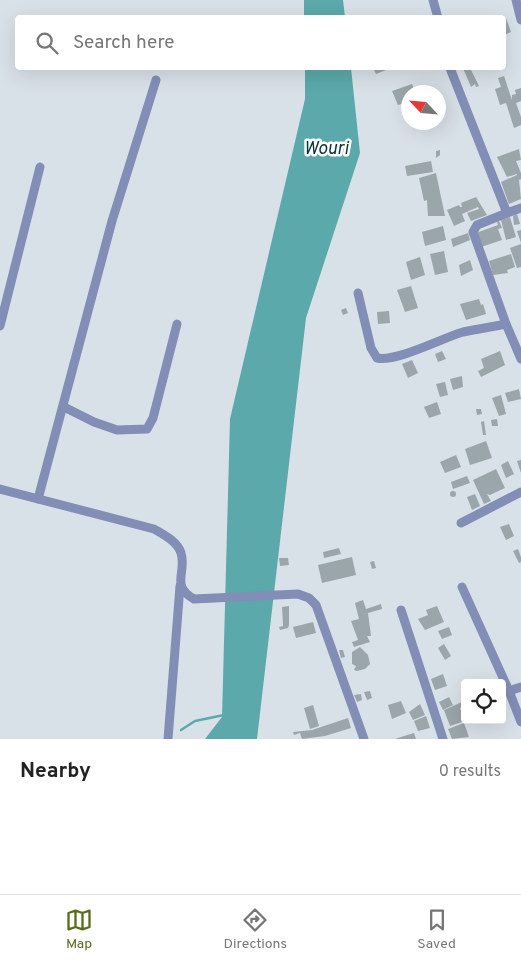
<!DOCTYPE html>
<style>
body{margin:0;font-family:Overpass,sans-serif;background:#f2f2f2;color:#222}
.controls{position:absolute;right:15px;bottom:15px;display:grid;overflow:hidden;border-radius:5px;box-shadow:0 5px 20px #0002}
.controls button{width:45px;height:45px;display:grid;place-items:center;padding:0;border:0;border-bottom:1px solid #e0e0e0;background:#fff;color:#222;font:25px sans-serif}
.compass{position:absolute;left:401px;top:85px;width:45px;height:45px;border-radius:50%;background:#fff;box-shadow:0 5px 20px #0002;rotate:296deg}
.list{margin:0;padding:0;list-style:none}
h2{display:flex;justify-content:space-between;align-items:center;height:65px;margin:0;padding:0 20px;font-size:21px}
h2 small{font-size:16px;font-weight:400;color:#767676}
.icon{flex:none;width:28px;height:28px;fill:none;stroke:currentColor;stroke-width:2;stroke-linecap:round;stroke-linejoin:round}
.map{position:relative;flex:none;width:521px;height:739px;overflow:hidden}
.search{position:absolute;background:#fff;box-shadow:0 5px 20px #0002;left:15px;right:15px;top:15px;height:55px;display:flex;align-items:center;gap:12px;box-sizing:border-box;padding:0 18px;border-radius:5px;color:#767676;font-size:19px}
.sheet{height:155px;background:#fff}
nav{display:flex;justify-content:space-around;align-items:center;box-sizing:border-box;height:70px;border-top:1px solid #e0e0e0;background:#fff;font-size:14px;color:#767676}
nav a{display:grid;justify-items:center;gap:2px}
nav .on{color:#586e1e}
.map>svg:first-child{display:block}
.water{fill:#5ba9ab}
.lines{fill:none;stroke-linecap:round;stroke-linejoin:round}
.stream{stroke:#5ba9ab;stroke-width:2.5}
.building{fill:#9ba6aa}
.minor{stroke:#828eb6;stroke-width:9}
.labels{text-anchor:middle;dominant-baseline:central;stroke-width:5;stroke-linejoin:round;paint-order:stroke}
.water-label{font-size:18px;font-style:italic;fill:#0b3334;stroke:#fff}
</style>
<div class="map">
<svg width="521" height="739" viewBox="0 0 521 739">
<rect width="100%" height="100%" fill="#d9e1e8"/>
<g class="water">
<path d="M304 0H343L345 17H304Z"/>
<path d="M305 68H351L360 153 306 318 257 739H205L222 717 230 419 305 99Z"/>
</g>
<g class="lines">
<path class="stream" d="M181 730 195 721 224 715"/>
</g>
<g class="building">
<path d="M506 18 511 32 504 35V19Z"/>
<path d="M373 68H391L376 74Z"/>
<path d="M463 68H470L479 86 476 87 475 84 471 87Z"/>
<path d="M504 76 512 100V95L516 94 515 90 521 88V101L516 103 521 117V125L514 128 506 103 500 105 495 89 501 87 498 78Z"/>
<path d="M412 84 415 92H408V102L398 105 392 91Z"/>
<path d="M408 106V114H402L401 107Z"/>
<path d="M519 149 521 160 516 161 521 173V179L519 180 521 199 509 204 501 182 517 175V174L507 177 497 157Z"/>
<path d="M440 150V155L436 158V151Z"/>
<path d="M431 161 433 172 407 176 405 166Z"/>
<path d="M436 173 445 216H428L427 200 424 201 419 178Z"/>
<path d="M476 197 487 215 471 221 467 213 479 209 478 207 462 214 465 221 454 226 447 210 459 205 460 207H462L461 203Z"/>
<path d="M517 214 520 224 514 225 513 216Z"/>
<path d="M510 217 516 237 506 240 501 220Z"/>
<path d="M499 221 502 228 498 229 502 240 481 247 476 233 498 225 497 222Z"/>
<path d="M443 226 446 240 425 246 422 232Z"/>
<path d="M521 230V243L517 231Z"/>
<path d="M468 233 470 240 453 247 451 239Z"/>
<path d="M521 244V267L517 268 510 248Z"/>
<path d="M444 251 448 272 435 275 430 254Z"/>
<path d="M511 254 515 267 507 270 508 273 493 275 489 261Z"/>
<path d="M420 257 425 275 411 280 406 262Z"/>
<path d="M470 260 473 270 461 276 459 265Z"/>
<path d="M411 286 418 308 405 312 397 290Z"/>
<path d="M479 299 481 305 483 304 486 314 466 320 460 304Z"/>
<path d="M346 308 348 313 343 315 341 310Z"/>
<path d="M389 311 390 323 378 324 377 312Z"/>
<path d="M442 351 446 359 438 362 435 354Z"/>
<path d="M500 351 505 365 481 377 478 371 484 368 481 359Z"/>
<path d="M412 360 418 373 408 378 402 364Z"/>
<path d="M462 376 463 387 453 390 450 379Z"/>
<path d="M445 382 448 395 440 397 436 384Z"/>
<path d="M519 389 521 399 508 402 505 393Z"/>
<path d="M501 395 506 414 499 416 492 398Z"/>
<path d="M437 402 441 414 429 418 424 407Z"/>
<path d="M476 409H481L482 414 477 415Z"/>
<path d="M497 419 498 426H492L491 420Z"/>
<path d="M484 421 486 435H483L481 422Z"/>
<path d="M486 441 492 458 470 465 465 449Z"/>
<path d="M456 455 461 467 445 473 440 462Z"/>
<path d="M521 460V473L517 461Z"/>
<path d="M508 461 514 474 506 478 501 465Z"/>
<path d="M496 469 505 488 490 495 487 494 491 501 484 504 473 480Z"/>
<path d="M467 476 470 483 453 489 451 482Z"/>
<circle cx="453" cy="494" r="3"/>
<path d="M475 494 480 506 472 510 467 497Z"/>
<path d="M509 524 514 536 506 540 500 527Z"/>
<path d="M339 548 341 554 324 558 323 552Z"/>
<path d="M518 549 521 557V562L519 563 513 551Z"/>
<path d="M352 557 356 575 322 583 318 565Z"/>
<path d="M279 558H288L289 565 280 566Z"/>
<path d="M374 561 376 568 372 569 370 562Z"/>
<path d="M363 600 366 609 381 604 382 609 368 613 371 636H367L370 642 354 647 352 642 358 640 351 621 359 619 355 603Z"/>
<path d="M289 606V625L288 628 280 630 279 627 283 626 282 607Z"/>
<path d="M437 606 444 622 425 630 418 619 428 615 426 610Z"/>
<path d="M313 622 316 633 296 638 293 627Z"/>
<path d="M449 627 452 635 442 639 438 631Z"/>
<path d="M444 644 451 656 445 660 438 648Z"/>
<path d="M360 647 368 655 370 664 365 669 357 671 354 670 356 666 352 664V652Z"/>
<path d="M339 650H343L345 657 341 658Z"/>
<path d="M443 674 447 686 435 690 431 679Z"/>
<path d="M370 691 372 698 367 700 364 692Z"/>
<path d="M361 694 362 700 357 702 354 695Z"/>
<path d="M449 697 453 705 443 710 439 702Z"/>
<path d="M401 701 406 713 392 719 388 705Z"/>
<path d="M462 702 463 706 460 708 465 721 450 726 444 710Z"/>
<path d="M420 704 425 715 413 720 409 712Z"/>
<path d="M313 705 319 726 310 729 304 708Z"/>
<path d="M426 716 430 728 418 731 414 721Z"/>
<path d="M348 718 351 728 325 736 302 739 300 733 294 735 293 732 312 730Z"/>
<path d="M464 723 469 737 452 739 448 729Z"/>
<path d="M414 733 416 739H395L404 736Z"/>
</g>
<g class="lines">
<g class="minor">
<path d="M433 0 438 18"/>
<path d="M516 0 521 20"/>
<path d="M450 68 507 213 521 208"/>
<path d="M507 213 477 225 473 232 506 324 521 359"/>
<path d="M358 293 371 348 377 358C397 362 442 338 463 332 477 329 492 327 506 324"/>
<path d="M0 326 40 167"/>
<path d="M64 407 94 422 117 430 147 429 153 418 177 324"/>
<path d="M0 489 154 529C164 535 177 541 181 553 187 573 170 585 194 599L298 594 309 598 316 605 364 739"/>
<path d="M38 499 112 221 156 80"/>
<path d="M461 523 521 492"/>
<path d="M462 587 509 691 521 722"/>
<path d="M401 610 443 739"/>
<path d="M509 691 521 687"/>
<path d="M168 739 180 586"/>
</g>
</g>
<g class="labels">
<g class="water-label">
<text x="326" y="149">Wouri</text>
</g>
</g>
</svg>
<div class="controls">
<button><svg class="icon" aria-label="locate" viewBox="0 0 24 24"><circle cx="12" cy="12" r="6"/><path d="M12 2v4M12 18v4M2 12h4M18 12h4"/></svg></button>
</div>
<svg class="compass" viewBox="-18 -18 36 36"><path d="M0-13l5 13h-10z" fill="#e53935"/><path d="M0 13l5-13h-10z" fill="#767676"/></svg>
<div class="search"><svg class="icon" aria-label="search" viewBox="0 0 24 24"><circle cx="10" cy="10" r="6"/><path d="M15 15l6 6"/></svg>Search here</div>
</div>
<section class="sheet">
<h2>Nearby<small>0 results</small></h2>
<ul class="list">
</ul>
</section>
<nav>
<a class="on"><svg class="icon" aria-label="map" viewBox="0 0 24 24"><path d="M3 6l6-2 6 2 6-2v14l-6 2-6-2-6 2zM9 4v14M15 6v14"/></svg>Map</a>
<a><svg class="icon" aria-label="directions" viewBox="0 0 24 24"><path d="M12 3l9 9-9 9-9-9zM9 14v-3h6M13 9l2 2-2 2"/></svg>Directions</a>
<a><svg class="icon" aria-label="saved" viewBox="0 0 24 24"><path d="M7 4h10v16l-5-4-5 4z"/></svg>Saved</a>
</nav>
